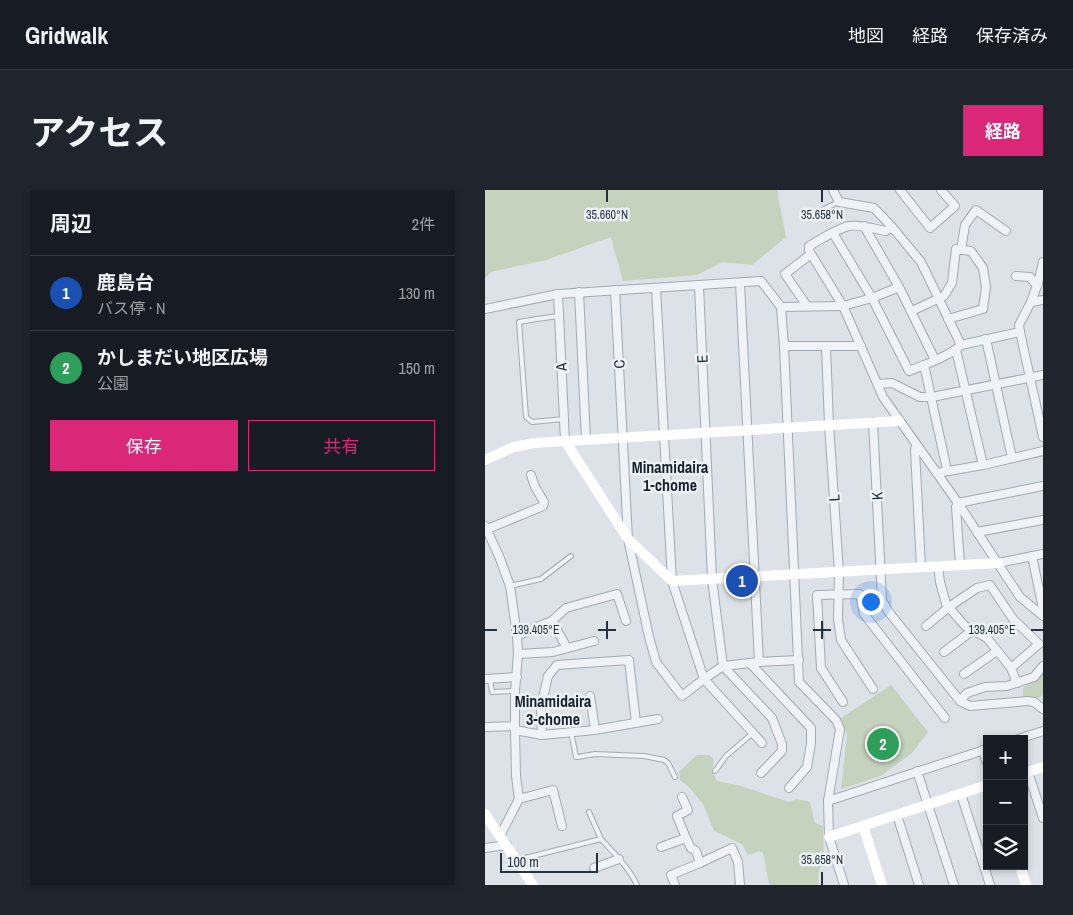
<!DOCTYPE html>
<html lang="ja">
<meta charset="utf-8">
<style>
body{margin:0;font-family:"Archivo Narrow","Noto Sans JP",sans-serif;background:#20242c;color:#f1f3f6}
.controls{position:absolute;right:15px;bottom:15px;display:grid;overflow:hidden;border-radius:0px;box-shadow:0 2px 8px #0003}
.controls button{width:45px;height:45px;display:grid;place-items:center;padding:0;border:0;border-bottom:1px solid #363941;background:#171b24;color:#f1f3f6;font:25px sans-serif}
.scale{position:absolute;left:15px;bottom:12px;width:98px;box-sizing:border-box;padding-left:5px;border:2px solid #25323f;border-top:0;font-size:14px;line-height:18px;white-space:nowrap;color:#25323f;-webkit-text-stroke:4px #ecf1f5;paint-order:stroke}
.you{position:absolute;left:385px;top:411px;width:18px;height:18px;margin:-12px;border:4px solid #fff;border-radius:50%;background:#1a73e8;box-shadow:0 0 0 8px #1a73e833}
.badge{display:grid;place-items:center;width:32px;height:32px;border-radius:50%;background:#db2777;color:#fff;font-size:16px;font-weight:700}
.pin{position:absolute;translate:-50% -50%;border:2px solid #fff;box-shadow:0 1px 5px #0006}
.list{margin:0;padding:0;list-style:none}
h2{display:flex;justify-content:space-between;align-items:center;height:65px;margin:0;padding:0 20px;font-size:21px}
h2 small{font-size:16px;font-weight:400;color:#9ea1a6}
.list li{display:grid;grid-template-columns:32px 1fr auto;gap:15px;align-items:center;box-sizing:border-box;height:75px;padding:0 20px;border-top:1px solid #363941}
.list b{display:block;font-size:19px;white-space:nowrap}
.list p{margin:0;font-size:16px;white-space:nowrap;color:#9ea1a6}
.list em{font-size:16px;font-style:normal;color:#9ea1a6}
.actions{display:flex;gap:10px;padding:15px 20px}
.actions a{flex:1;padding:11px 0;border:1px solid #db2777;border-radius:0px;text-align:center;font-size:18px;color:#db2777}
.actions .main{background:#db2777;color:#fff}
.icon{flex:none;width:28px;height:28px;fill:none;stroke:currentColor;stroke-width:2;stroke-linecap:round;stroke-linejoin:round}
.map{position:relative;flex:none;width:558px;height:695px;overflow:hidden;border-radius:0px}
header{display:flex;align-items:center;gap:30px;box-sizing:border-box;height:70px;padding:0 25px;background:#171b24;border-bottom:1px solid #363941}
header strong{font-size:24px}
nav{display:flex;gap:28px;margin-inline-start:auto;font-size:18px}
.intro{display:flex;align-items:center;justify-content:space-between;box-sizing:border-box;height:120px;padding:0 30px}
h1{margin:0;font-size:35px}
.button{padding:12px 22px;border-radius:0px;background:#db2777;color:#fff;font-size:18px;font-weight:700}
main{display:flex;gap:30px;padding:0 30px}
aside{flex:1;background:#171b24;border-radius:0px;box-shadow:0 2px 8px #0003}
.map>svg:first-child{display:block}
.green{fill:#c5d2bd}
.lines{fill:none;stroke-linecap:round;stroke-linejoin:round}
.lane-casing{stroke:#a1aab2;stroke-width:6}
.street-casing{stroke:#a1aab2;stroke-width:10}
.lane{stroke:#eff2f6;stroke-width:4}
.street{stroke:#eff2f6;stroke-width:8}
.secondary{stroke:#fff;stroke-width:10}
.ticks{fill:none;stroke:#25323f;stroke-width:2}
.labels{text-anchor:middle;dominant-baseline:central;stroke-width:5;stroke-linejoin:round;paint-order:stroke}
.street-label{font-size:15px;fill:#25323f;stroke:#ecf1f5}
.neighbourhood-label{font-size:16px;font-weight:bold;fill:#18222f;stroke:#ecf1f5}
.ticks-label{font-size:12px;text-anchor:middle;fill:#25323f;stroke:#ecf1f5;stroke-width:5;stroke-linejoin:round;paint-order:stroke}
</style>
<header>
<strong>Gridwalk</strong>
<nav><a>地図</a><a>経路</a><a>保存済み</a></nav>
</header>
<div class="intro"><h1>アクセス</h1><a class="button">経路</a></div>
<main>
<aside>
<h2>周辺<small>2件</small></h2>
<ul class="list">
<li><span class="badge" style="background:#1a4fb4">1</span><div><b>鹿島台</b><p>バス停 · N</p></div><em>130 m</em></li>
<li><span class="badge" style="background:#2e9e5b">2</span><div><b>かしまだい地区広場</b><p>公園</p></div><em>150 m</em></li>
</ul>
<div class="actions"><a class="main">保存</a><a>共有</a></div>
</aside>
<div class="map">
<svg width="558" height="695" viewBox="0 0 558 695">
<rect width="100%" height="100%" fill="#dce2e8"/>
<g class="green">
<path d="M0 0H292L301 47 267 75 237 72 212 85 138 91 126 47 61 70 6 82 0 88Z"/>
<path d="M558 484V505L554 508H538V498Z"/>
<path d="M406 495 443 542 427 563 396 586 356 599 362 545 356 528Z"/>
<path d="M212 565H224L229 569 227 581 232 591 256 596 304 612 312 609 325 612 330 633 338 636 339 671 334 680 333 695H286L284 694 278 663 274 661 263 665 257 654 229 641 218 614 204 597 195 590 194 582Z"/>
</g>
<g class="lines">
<g class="lane-casing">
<g id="lane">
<path d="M324 27 349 14 354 12"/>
<path d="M74 126 52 129 34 132 41 227 47 232 79 229"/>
<path d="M25 396 56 389 86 366"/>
<path d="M5 489 7 502 30 501"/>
<path d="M86 542 91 567H93L110 564 159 566 179 570 183 573 190 587"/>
<path d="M230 581 241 566 268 543"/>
<path d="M104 622 116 649"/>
<path d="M32 670 116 649C129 663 144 678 152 695"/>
</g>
</g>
<g class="street-casing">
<g id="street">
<path d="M415 0 445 38 470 16 456 0"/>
<path d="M379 36 414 97 450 170"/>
<path d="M407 37 436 72 476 155"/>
<path d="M348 43 387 108 424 181C439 175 465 166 476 155L535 142"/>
<path d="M476 60 480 35 491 20 521 41"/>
<path d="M326 64 358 116 398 207 473 313 535 407 558 426"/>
<path d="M531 86 545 87 552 96"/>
<path d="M255 93 274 472"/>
<path d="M214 96 227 389 238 476"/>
<path d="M171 98 187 391 219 489 277 553"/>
<path d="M130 100 143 349 164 447 171 472 197 506 219 489 238 476 274 472 314 470"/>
<path d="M94 102 101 250"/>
<path d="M73 104 80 251"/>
<path d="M558 110 546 112 534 135 535 142 558 247"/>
<path d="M546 112 553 93 558 72"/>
<path d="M322 116 300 84 326 64 324 60V56C335 50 353 38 364 36 376 34 389 39 401 41L407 37 389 18 354 12 348 0"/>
<path d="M296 117 299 156 314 492 351 530 355 539 343 611 344 647 359 695"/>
<path d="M296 117 358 116 387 108 414 97"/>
<path d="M0 119 73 104 276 91 296 117"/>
<path d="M427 121 459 106 467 93 471 59 486 61 498 78 501 97 498 119 463 129"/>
<path d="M501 149 527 268"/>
<path d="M299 156H376"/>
<path d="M341 156 344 235 354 382 353 429 356 450 388 499"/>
<path d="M471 160 498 275"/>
<path d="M439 175 462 280"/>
<path d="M393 194 407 193 435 207H447L558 185"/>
<path d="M388 232 397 410 403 421 475 511"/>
<path d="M431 255 430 260 436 377"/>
<path d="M452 283 498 275 558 261"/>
<path d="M0 336 14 366 25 396 32 446 33 464 30 501V540"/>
<path d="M0 340 58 316 59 312 50 297 46 285"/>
<path d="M492 342 558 330"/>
<path d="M547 366 558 419"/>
<path d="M513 373 558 364"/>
<path d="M475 375 471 317 473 313 558 296"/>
<path d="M453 376 455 392 461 414 480 436 502 448 526 478 532 493"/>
<path d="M67 431 82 458"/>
<path d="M441 436 464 417 492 398 505 395 528 429 554 454 526 478"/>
<path d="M32 446 57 435 67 431 81 418 132 404 141 431"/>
<path d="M459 462 488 440"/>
<path d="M33 464 68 462 109 451"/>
<path d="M265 473 326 538V553L322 577 304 598"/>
<path d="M238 476 287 528 297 554V561L276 583"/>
<path d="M558 476 549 487 522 496 500 497 482 503 475 511 485 516 543 511 549 512 558 519"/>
<path d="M479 484 512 461"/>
<path d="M0 489 32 487"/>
<path d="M105 506 110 540"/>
<path d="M358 512 336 478 332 405 375 404 379 424 460 528"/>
<path d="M0 537 30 536"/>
<path d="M57 545 56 517 63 486 72 475 144 470 151 533"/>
<path d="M533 549 558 541"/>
<path d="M498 560 502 573"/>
<path d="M432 581 469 695"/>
<path d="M543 582 558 628"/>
<path d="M476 604 505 695"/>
<path d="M197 607 203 620 192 626 201 648 206 658 211 661 215 673"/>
<path d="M34 609 31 586 30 540 57 545 110 540 173 529"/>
<path d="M343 611 502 559"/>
<path d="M412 625 434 695"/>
<path d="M15 646 34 609 68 600 77 636"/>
<path d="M176 657 201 648"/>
<path d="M0 658 22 655"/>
<path d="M109 678 134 669"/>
<path d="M190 695 186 685 215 673 247 658 253 672 255 695"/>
</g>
</g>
<use href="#lane" class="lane"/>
<use href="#street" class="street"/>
<g class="secondary">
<path d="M80 251 143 349 187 391 513 373"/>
<path d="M0 270 29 257 49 253 414 231"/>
<path d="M539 583 558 577"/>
<path d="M0 624 48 695"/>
<path d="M378 636 397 695"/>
<path d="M344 647 502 595"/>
<path d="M535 676 541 695"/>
</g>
</g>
<path class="ticks" d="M122 0V12M337 0V12M122 431V449M337 431V449M0 440H12M113 440H131M328 440H346M546 440H558M337 682V695"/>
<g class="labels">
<g class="street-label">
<text transform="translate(217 169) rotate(-93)">E</text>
<text transform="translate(134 174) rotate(-93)">C</text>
<text transform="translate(76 177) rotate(-93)">A</text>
<text transform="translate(392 306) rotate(-93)">K</text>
<text transform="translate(349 308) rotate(-94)">L</text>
</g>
<g class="neighbourhood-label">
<text x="185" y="277">Minamidaira<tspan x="185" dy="18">1-chome</tspan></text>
<text x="68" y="511">Minamidaira<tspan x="68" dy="18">3-chome</tspan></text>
</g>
</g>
<g class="ticks-label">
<text x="122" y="29">35.660°N</text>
<text x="337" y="29">35.658°N</text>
<text x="507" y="444">139.405°E</text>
<text x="51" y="444">139.405°E</text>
<text x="337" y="674">35.658°N</text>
</g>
</svg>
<div class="controls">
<button>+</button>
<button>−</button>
<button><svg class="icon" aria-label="layers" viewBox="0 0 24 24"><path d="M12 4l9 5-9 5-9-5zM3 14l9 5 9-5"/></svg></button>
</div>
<div class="scale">100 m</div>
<div class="you"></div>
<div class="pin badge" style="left:257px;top:391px;background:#1a4fb4">1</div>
<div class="pin badge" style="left:398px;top:554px;background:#2e9e5b">2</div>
</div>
</main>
